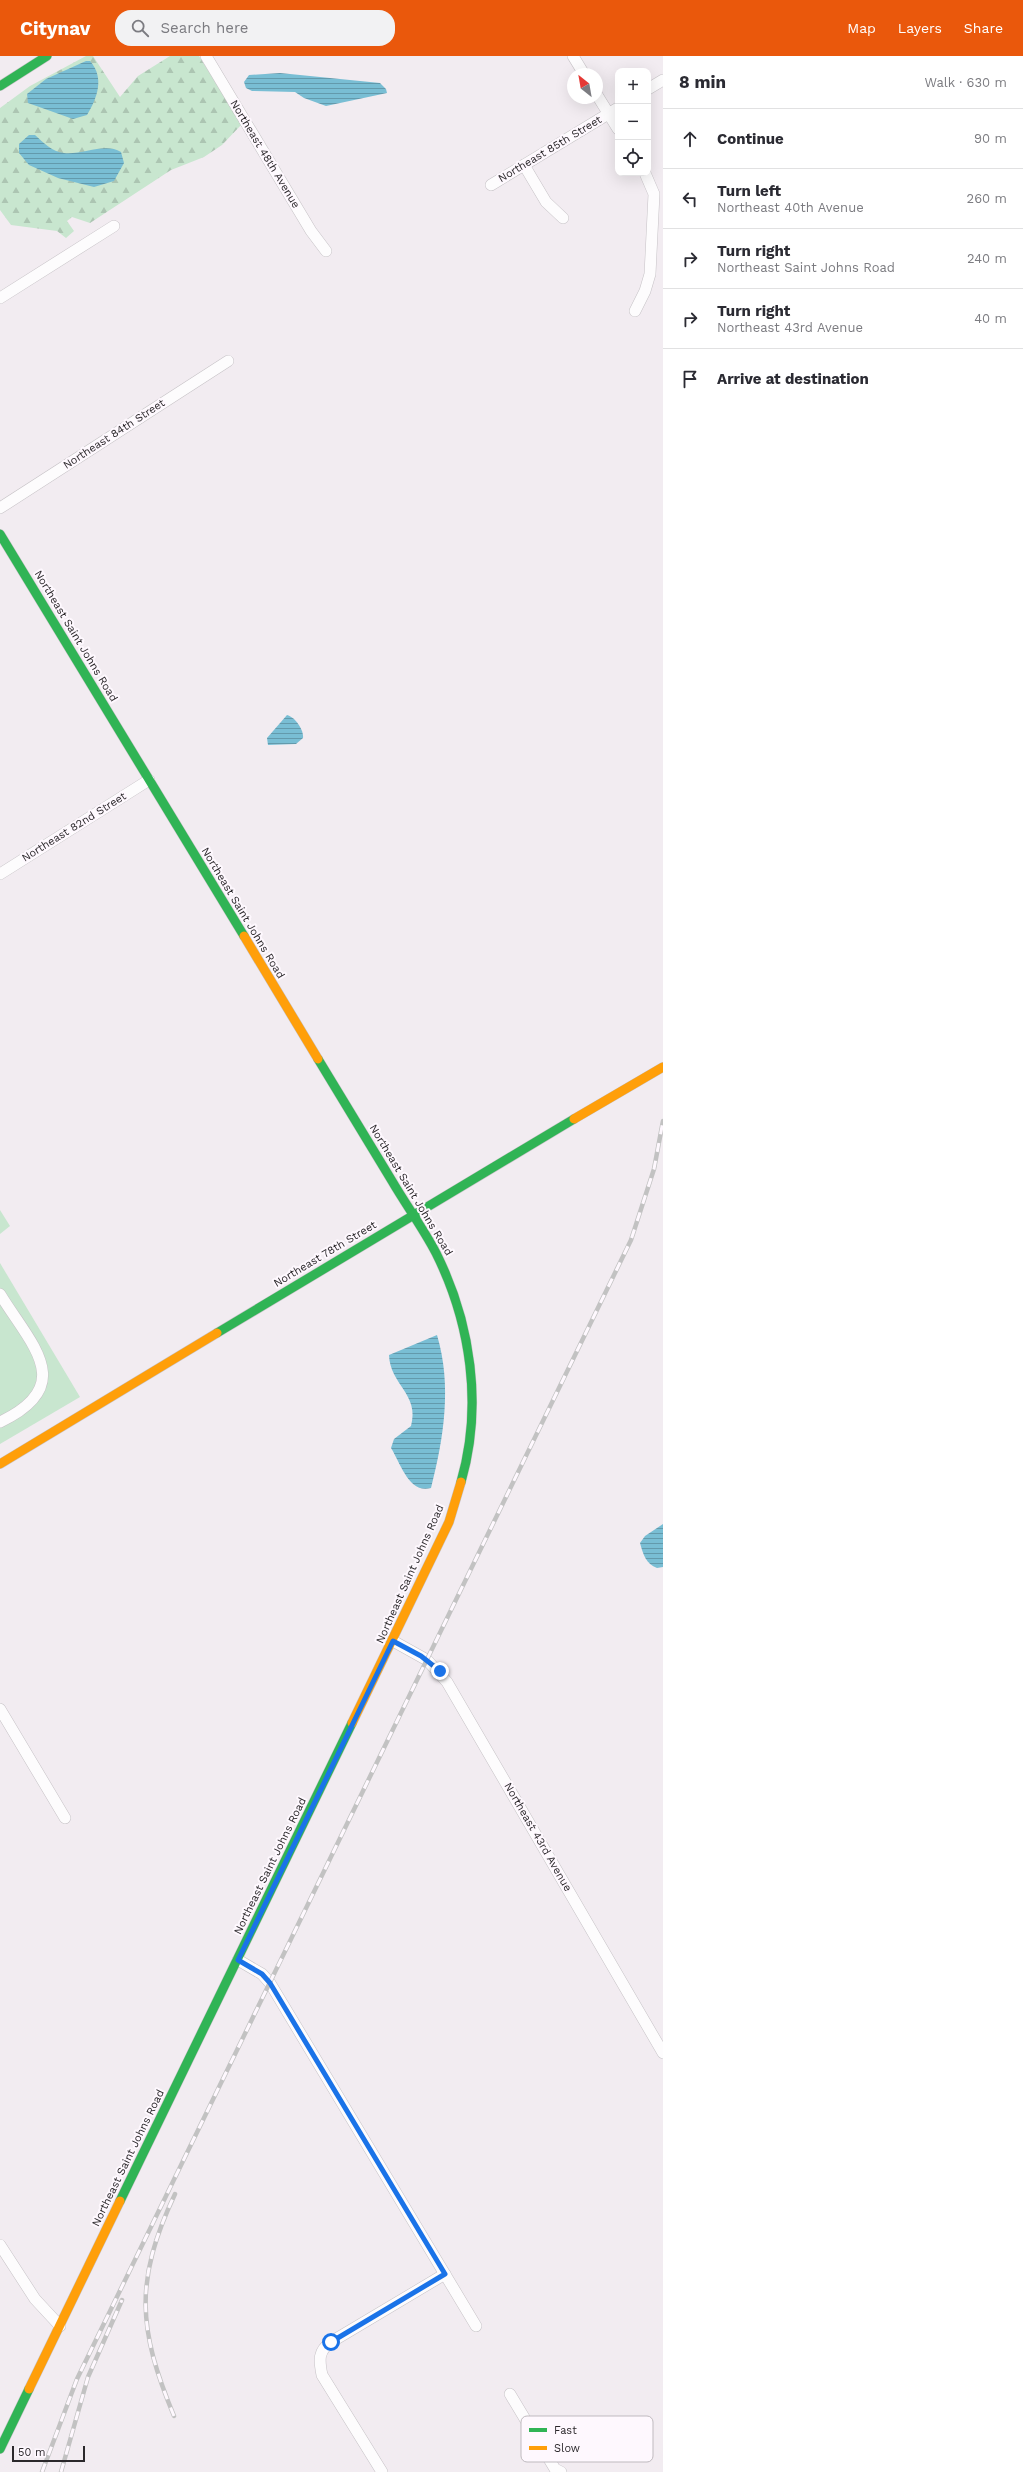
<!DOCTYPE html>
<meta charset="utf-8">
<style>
body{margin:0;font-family:"Work Sans",sans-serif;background:#f2f2f3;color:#2b2b33}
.controls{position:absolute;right:12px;top:12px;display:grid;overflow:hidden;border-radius:8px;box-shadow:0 4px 16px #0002}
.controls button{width:36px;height:36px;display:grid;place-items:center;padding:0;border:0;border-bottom:1px solid #e1e1e2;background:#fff;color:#2b2b33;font:20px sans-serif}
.compass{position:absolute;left:567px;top:12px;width:36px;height:36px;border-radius:50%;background:#fff;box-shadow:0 4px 16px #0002;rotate:329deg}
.scale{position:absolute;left:12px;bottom:10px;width:73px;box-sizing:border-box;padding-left:4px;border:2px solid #2b282b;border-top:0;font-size:11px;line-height:14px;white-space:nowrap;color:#2b282b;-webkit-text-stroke:3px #fef8fe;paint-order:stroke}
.stop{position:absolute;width:12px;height:12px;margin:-9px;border:3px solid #1a73e8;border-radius:50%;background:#fff}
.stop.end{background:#1a73e8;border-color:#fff;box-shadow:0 1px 4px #0008}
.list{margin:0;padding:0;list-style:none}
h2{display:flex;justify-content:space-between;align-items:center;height:52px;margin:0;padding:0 16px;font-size:17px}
h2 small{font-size:13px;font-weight:400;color:#7c7c81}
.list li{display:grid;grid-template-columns:26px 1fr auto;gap:12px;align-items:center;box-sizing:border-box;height:60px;padding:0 16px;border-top:1px solid #e1e1e2}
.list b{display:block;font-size:15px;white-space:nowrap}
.list p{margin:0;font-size:13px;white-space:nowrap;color:#7c7c81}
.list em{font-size:13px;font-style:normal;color:#7c7c81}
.icon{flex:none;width:22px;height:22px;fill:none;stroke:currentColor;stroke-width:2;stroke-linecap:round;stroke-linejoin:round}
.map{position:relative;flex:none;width:663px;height:2416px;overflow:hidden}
header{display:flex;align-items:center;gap:24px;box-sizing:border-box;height:56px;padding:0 20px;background:#ea580c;color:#fff}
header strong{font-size:19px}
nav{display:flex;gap:22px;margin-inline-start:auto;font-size:14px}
.search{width:280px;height:36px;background:#f2f2f3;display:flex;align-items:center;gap:10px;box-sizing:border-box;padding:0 14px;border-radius:16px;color:#7c7c81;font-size:15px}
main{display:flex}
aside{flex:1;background:#fff}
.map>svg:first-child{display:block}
.forest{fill:url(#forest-firs)}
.garden{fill:#c8e6cf}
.water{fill:url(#water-rules)}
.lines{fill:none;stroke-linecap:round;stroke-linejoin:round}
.street-casing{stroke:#c6c2c6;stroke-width:12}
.fast-casing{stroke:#c6c2c6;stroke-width:10}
.slow-casing{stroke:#c6c2c6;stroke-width:10}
.street{stroke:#fdfcfd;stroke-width:11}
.fast{stroke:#30b455;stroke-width:9}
.slow{stroke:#ff9f0a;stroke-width:9}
.rail-casing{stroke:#c2c2c2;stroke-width:4.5}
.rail{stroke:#fef8fe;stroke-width:3;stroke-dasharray:9;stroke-linecap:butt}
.route{stroke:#1a73e8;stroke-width:5}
.labels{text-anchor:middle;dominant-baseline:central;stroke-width:4;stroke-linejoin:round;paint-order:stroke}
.street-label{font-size:11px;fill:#2b282b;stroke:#fef8fe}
.key{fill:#fef8fe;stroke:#bfbabf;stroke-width:1}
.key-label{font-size:11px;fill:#2b282b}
</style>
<header>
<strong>Citynav</strong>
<div class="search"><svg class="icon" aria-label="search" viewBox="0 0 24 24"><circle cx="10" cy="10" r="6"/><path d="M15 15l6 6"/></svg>Search here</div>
<nav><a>Map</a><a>Layers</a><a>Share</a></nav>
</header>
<main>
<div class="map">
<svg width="663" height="2416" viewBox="0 0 663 2416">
<defs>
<pattern id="forest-firs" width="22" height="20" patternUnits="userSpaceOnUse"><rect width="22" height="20" fill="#c8e6cf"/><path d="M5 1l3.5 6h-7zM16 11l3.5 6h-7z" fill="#acc5b2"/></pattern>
<pattern id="water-rules" width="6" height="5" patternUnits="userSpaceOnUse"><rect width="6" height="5" fill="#79bed4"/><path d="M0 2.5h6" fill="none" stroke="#639aac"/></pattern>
</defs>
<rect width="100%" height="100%" fill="#f2ecf1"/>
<path class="forest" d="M86 0H93L120 41 138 20 170 0H199L242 68 222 89 204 101 171 114 90 167 72 161 67 165 74 175 66 182 57 175 11 169 0 154V52L30 30Z"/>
<g class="garden">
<path d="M0 1154 10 1170 0 1178Z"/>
<path d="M0 1207 80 1341 0 1388Z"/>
</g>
<g class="water">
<path d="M86 5H90C105 22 97 42 87 59L73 63 28 47 27 38 46 23Z"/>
<path d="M280 17 380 27 386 33 387 37 326 50 304 42 295 36 252 35 246 32 244 26 249 19Z"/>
<path d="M29 79H35C43 86 52 96 64 97 83 99 105 86 121 96L124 107 114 125 94 131 58 122 29 109 19 97V88Z"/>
<path d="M287 659C295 661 304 674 303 682L296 688 268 689 267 682Z"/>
<path d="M437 1279C452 1329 444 1382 431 1432 409 1438 401 1408 391 1392L394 1383 411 1370C420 1338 390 1329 389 1299Z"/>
<path d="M663 1468V1511L657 1512C646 1508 643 1498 640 1487L645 1480Z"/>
</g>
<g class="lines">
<g class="street-casing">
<g id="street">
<path d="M206 0 311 175 326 195"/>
<path d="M573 0 584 18"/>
<path d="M648 33 663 24"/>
<path d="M597 39 618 73"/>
<path d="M524 109 546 146 563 162"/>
<path d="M491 129 618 52"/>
<path d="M0 242 114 170"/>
<path d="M635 255 645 235 650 218 654 138 645 117"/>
<path d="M0 452 228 305"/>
<path d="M0 818 149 724"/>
<path d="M0 1238C31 1289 78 1329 0 1366"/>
<path d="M393 1585 427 1604 447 1626 663 1997"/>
<path d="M0 1653 65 1762"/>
<path d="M238 1904 262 1918 270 1927 476 2270"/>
<path d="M0 2189 35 2243 60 2270"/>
<path d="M510 2338 555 2413 561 2416"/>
<path d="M382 2416 322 2319C319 2304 318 2295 331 2286L445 2218"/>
</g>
</g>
<g class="fast-casing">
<g id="fast">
<path d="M0 30 47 0"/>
<path d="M0 478 244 880"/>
<path d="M318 1003C343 1044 367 1084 392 1125 406 1149 423 1172 436 1197 471 1267 483 1350 461 1426"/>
<path d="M217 1277 574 1063"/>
<path d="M120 2145 352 1667"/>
<path d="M0 2393 29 2333"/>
</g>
</g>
<g class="slow-casing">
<g id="slow">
<path d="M244 880 318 1003"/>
<path d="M574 1063 663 1011"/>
<path d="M0 1408 217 1277"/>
<path d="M352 1667 449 1466 461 1426"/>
<path d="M29 2333 120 2145"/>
</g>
</g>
<use href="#street" class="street"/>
<use href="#fast" class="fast"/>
<use href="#slow" class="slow"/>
<g class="rail-casing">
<g id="rail">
<path d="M174 2360C138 2273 134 2225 175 2138"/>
<path d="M42 2416 77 2323 631 1184 654 1113 663 1065"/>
<path d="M61 2416 88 2321 122 2244"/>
</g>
</g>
<use href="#rail" class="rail"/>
</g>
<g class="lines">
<path class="route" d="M331 2286 445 2218 270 1927 262 1918 238 1904 393 1585 421 1600 440 1615"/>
</g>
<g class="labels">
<g class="street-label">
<text transform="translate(550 93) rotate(-31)">Northeast 85th Street</text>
<text transform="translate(265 98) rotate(59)">Northeast 48th Avenue</text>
<text transform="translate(114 378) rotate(-33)">Northeast 84th Street</text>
<text transform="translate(76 580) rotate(59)">Northeast Saint Johns Road</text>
<text transform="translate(74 771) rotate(-32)">Northeast 82nd Street</text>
<text transform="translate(243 857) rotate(59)">Northeast Saint Johns Road</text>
<text transform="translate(411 1134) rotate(59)">Northeast Saint Johns Road</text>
<text transform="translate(325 1198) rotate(-31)">Northeast 78th Street</text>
<text transform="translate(410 1518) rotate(-66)">Northeast Saint Johns Road</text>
<text transform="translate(538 1781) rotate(60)">Northeast 43rd Avenue</text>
<text transform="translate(270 1810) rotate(-64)">Northeast Saint Johns Road</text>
<text transform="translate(128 2102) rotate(-64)">Northeast Saint Johns Road</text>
</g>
</g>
<rect x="521" y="2360" width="132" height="46" rx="6" class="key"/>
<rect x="529" y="2372" width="18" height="4" fill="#30b455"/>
<rect x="529" y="2390" width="18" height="4" fill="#ff9f0a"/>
<g class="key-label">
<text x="554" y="2378">Fast</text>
<text x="554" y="2396">Slow</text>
</g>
</svg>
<div class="controls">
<button>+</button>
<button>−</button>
<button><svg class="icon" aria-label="locate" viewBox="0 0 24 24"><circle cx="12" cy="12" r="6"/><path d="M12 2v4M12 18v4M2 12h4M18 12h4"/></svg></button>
</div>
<svg class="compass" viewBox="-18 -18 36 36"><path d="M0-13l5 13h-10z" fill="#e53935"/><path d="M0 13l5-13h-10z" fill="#7c7c81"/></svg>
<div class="scale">50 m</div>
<div class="stop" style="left:331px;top:2286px"></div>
<div class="stop end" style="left:440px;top:1615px"></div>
</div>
<aside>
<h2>8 min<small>Walk · 630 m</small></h2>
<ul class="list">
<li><svg class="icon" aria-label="ahead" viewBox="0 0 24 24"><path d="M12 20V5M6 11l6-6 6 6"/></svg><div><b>Continue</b></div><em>90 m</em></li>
<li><svg class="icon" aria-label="left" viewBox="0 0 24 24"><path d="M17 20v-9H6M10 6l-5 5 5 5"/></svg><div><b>Turn left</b><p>Northeast 40th Avenue</p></div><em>260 m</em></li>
<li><svg class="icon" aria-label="right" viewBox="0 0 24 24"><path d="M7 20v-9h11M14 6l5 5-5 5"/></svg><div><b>Turn right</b><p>Northeast Saint Johns Road</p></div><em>240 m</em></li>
<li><svg class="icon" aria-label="right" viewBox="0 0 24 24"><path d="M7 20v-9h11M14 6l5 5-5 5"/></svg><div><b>Turn right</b><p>Northeast 43rd Avenue</p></div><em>40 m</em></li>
<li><svg class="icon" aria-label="arrive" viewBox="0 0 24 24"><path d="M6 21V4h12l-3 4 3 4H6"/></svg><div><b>Arrive at destination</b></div></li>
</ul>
</aside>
</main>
